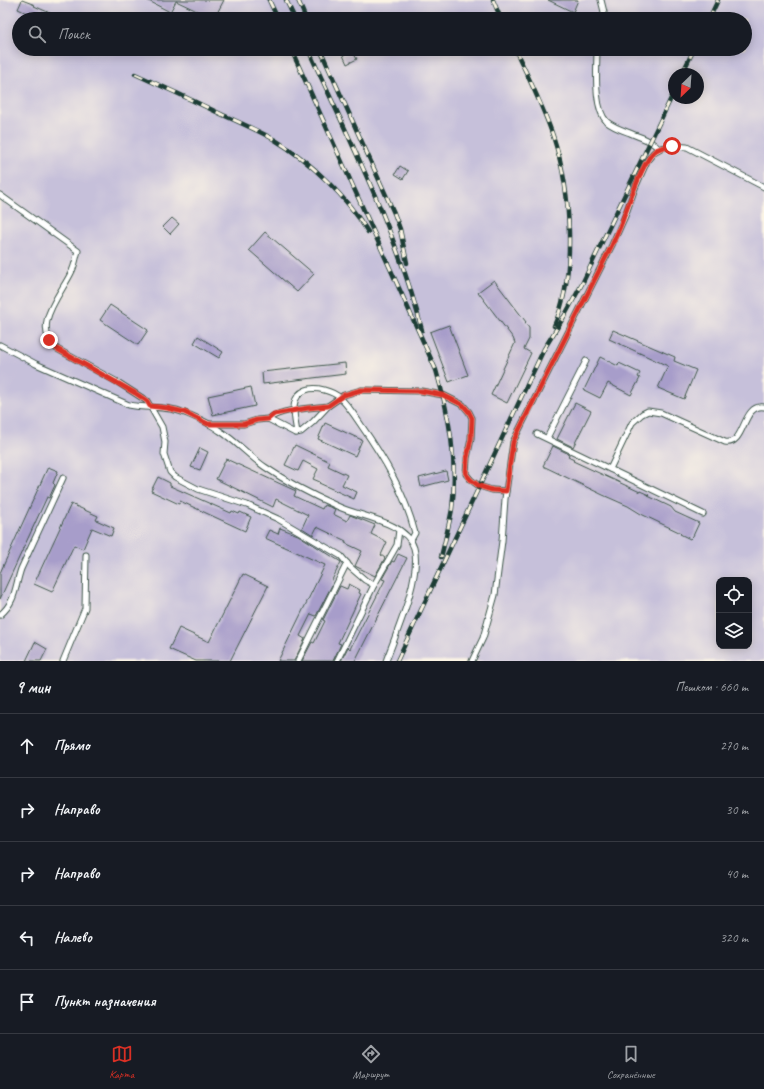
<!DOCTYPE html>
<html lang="ru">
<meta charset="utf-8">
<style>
body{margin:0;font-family:Caveat,sans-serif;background:#20242c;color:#f1f3f6}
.controls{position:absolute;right:12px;bottom:12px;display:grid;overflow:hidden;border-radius:8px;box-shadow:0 2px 10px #0003}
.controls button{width:36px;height:36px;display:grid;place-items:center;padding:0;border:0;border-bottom:1px solid #363941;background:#171b24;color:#f1f3f6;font:20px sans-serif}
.compass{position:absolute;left:668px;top:68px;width:36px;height:36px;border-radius:50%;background:#171b24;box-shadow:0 2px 10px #0003;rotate:205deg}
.stop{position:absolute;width:12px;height:12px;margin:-9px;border:3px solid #d93025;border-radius:50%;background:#fff}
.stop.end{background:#d93025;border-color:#fff;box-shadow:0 1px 4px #0008}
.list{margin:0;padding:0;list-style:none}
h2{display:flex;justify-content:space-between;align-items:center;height:52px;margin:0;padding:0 16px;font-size:17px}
h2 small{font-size:13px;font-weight:400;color:#9ea1a6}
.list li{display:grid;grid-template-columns:26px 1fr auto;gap:12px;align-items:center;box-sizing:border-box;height:64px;padding:0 16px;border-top:1px solid #363941}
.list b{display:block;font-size:15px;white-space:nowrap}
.list em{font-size:13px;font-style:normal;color:#9ea1a6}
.icon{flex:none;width:22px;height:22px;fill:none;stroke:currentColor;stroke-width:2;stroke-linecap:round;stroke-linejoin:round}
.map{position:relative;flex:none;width:764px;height:661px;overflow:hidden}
.search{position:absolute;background:#171b24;box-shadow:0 2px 10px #0003;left:12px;right:12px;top:12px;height:44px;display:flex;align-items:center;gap:10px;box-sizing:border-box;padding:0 14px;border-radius:22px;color:#9ea1a6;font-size:15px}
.sheet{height:372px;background:#171b24}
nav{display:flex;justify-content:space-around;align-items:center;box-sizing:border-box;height:56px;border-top:1px solid #363941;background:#171b24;font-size:11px;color:#9ea1a6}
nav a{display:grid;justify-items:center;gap:2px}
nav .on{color:#d93025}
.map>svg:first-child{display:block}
.industrial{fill:#c6c0da;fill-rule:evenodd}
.building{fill:#a79dca}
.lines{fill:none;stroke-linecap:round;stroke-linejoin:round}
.lane-casing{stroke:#3f574b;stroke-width:7}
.lane{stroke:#fff;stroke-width:5}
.rail-casing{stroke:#1f3d34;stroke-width:4.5}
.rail{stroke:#fcf5e5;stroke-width:3;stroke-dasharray:9;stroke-linecap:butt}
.route{stroke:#d93025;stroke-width:5}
</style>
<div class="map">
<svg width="764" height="661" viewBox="0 0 764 661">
<rect width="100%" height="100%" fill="#fcf5e5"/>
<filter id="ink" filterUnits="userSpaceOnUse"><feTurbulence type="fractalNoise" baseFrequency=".025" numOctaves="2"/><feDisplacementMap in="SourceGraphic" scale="8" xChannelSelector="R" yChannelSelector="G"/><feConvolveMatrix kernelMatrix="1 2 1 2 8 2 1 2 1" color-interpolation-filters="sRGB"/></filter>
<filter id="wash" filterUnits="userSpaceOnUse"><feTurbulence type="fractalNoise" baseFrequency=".012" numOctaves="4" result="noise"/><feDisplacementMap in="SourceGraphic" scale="16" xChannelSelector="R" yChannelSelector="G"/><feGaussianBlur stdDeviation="0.9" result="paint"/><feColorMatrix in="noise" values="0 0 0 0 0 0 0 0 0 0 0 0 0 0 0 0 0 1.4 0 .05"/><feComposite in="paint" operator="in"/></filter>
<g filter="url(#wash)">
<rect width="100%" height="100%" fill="#f2e9cd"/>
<path class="industrial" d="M0 0H764V661H0ZM19 19H745V49H19ZM674 74H698V98H674ZM719 580H749V646H719Z"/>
<g id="blocks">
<g class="building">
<path d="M22 0 35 5 34 6 50 13 48 19H40L18 9Z"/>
<path d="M147 0H224L214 19 176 1 170 12Z"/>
<path d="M548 0H578L573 12Z"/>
<path d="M352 51 357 59 347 64 343 55Z"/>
<path d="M400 166 408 171 403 179 395 174Z"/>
<path d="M172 218 179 224 170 234 163 227Z"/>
<path d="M265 232 314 274 297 292 249 250Z"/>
<path d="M494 280 526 322 525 323 529 328V339L524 349 531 353 507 403 491 395 515 343 513 338 478 292Z"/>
<path d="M110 305 148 330 138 345 100 320Z"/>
<path d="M449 325 468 375 449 382 430 332Z"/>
<path d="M613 330 675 357 674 361 696 370 684 399 658 388 668 366 609 339Z"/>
<path d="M198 336 223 352 219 358 194 343Z"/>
<path d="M600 357 618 366 619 363 640 373 638 377 640 378 631 395 608 383 600 398 584 390Z"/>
<path d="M345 363 346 374 263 384 262 372Z"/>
<path d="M251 387 255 406 213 415 208 396Z"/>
<path d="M575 403 591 411 573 447 557 439Z"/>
<path d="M325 423 362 440 355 456 318 439Z"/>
<path d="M295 445 330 462 328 466 347 475 342 485 357 492 354 499 319 483 320 482 313 479 318 469 303 461 298 471 285 465Z"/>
<path d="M553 446 569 454 568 457 574 460 573 461 640 492V491L649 495 648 496 671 507 675 512 699 523 693 536 690 539 680 534 681 533 641 514 628 506 603 495 543 466Z"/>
<path d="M200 448 208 452 200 470 191 467Z"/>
<path d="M226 459 296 491 294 496 322 509 324 505 335 509 333 514 347 521 350 515 375 525 371 534 387 542 381 555 385 558 375 576 355 566 362 551 345 543 346 541 317 527 313 535 302 528 308 515 276 499 273 507 216 479Z"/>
<path d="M48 467 58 471 53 483 55 485 49 498 47 497 0 599V573Z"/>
<path d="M446 471 448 480 421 487 419 478Z"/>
<path d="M158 477 170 483V486L231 513 232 511 239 514 240 512 251 517 245 531 180 501 179 504 151 491Z"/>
<path d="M71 504 98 516 96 520 114 528 111 536 92 528 83 549 74 545 52 592 34 584Z"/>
<path d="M280 528 298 535 341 562 332 580 333 583 316 616 311 614 300 636 305 639 294 661H278L325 565 265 538 269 530 278 534Z"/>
<path d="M398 554 407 558 355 661H341L348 647 350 649 385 580 382 579 392 561 394 562Z"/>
<path d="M243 574 268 586 230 661H196L169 649 179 628 209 642Z"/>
<path d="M349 584 360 590 359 593 361 594 338 643 341 644 333 661H302L312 642 314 643 325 621 323 620 340 586 347 589Z"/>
<path d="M35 642 47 649 41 661H26Z"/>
</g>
</g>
</g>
<g filter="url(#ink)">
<use href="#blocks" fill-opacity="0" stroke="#3f574b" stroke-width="1"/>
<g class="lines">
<g class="lane-casing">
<g id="lane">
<path d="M601 0 604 12 602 19"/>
<path d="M597 49C597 68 593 108 607 122 613 127 622 130 630 133 641 138 650 139 659 149"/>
<path d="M0 195 78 251C76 257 75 265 72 271 61 295 30 326 57 349L119 383 147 401 162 427 165 442 164 454 170 472 175 477 198 489 247 505 278 519 341 556 350 567 365 580 374 585"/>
<path d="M0 345 36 364 129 405C148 409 166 405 185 413 197 418 210 423 220 431 236 441 249 456 265 467 287 482 312 495 337 506 359 517 406 521 414 548 422 575 396 634 386 661"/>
<path d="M268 419C282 409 310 408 328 406"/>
<path d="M209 424H244L257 420 268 419 295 433 301 432 313 422 328 406 344 395 361 390 421 391 443 395 463 405 469 412 472 418 471 439 467 458 466 474 471 480 479 486 492 490 506 491"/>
<path d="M297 433C295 417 288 397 306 390 315 386 333 391 340 398 348 405 355 416 361 425 384 458 405 493 415 533L411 540"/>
<path d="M537 434 703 514"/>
<path d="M547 438 586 361"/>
<path d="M610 469 632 423 642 414 648 411 661 413 725 442C746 446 741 404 764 407"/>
<path d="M0 615C16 602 15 586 21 569L63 478"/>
<path d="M63 661 85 608 86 555"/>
<path d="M298 661 347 563"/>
<path d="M337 661 374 585 397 545 399 530"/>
<path d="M472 661 483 638 495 595 502 541 505 499 513 442 612 245 625 216 635 188 647 161 654 152 661 148 672 146 687 147 764 187"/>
</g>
</g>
<use href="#lane" class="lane"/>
<g class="rail-casing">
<g id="rail">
<path d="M269 0 278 19"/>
<path d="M286 0 295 19"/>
<path d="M298 0 306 19"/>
<path d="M493 0 501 19"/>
<path d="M709 19 718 0"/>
<path d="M291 49 436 370C449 415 458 461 452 509 449 525 445 541 441 557"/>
<path d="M308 49C350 141 397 232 422 330"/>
<path d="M320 49 394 213 400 229 407 263"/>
<path d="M515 49C529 79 544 108 554 139 571 191 577 275 554 326"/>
<path d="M135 74C164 87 194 101 223 115 241 123 259 131 275 140 310 161 347 197 368 232"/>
<path d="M682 74 694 49"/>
<path d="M397 661 544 349 565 315 582 284 674 92"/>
</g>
</g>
<use href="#rail" class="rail"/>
</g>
</g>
<g class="lines" filter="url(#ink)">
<path class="route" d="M49 340 57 349 135 393 147 401 150 406 167 408 184 412 208 424H244L257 420 268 419 274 414 308 408 328 406 344 395 361 390 421 391 443 395 463 405 469 412 472 418 471 439 467 458 466 474 471 480 479 486 492 490 506 491 513 442 518 432 612 245C616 236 621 226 624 216 630 202 643 160 655 151 660 147 666 147 672 146"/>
</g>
</svg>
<div class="controls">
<button><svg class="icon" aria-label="locate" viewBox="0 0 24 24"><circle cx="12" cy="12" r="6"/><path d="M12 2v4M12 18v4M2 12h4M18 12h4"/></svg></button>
<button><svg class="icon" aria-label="layers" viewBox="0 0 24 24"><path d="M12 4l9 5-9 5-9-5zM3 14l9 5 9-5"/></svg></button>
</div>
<svg class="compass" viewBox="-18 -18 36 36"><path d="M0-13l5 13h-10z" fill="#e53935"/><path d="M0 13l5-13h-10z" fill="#9ea1a6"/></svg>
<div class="stop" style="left:672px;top:146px"></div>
<div class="stop end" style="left:49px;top:340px"></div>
<div class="search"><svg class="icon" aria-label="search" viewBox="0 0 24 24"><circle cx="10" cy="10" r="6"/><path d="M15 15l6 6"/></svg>Поиск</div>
</div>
<section class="sheet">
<h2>9 мин<small>Пешком · 660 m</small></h2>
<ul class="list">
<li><svg class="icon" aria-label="ahead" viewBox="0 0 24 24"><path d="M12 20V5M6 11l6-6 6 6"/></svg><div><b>Прямо</b></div><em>270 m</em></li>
<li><svg class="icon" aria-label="right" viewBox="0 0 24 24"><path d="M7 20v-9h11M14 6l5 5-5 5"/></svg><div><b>Направо</b></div><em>30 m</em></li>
<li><svg class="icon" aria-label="right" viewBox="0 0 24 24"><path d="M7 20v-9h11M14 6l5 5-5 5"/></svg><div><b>Направо</b></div><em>40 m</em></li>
<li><svg class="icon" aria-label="left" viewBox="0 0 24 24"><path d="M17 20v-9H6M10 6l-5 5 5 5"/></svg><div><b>Налево</b></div><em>320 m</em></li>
<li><svg class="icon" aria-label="arrive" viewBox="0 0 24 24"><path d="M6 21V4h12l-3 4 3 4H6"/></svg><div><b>Пункт назначения</b></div></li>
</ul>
</section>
<nav>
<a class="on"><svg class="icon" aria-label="map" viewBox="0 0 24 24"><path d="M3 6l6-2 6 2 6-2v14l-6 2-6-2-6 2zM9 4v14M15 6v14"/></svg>Карта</a>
<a><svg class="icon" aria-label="directions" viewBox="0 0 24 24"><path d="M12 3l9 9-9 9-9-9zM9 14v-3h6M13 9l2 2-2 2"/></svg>Маршрут</a>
<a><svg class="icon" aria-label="saved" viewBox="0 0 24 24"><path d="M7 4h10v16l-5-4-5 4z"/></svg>Сохранённые</a>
</nav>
